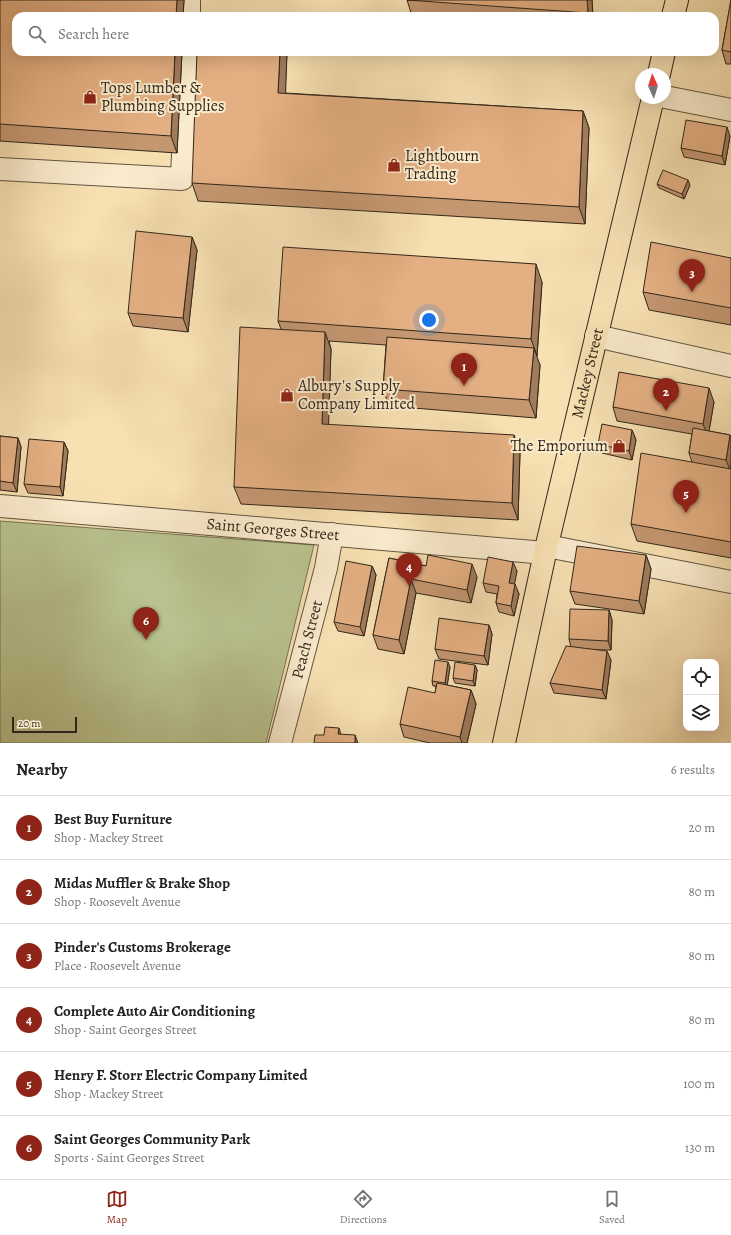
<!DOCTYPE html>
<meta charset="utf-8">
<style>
body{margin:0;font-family:Alegreya,serif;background:#f6f6f6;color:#222}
.controls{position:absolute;right:12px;bottom:12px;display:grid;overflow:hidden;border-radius:8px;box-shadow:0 4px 16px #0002}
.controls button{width:36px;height:36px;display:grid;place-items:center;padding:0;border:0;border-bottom:1px solid #e0e0e0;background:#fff;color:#222;font:20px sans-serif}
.compass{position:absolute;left:635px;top:68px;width:36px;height:36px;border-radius:50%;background:#fff;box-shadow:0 4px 16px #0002;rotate:356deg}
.scale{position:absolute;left:12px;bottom:10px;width:65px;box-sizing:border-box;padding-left:4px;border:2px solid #31271a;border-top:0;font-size:11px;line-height:14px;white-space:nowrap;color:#31271a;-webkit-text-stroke:3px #faebcd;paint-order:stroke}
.you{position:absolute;left:429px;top:320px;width:14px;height:14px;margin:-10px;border:3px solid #fff;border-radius:50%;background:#1a73e8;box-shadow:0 0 0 6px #1a73e833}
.badge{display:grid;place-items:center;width:26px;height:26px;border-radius:50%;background:#8f2418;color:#fff;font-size:13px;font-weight:700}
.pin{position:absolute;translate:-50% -33px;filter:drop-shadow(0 1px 2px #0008)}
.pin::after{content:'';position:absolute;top:21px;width:14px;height:12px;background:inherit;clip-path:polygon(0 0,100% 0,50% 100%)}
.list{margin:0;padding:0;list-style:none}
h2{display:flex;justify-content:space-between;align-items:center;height:52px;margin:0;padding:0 16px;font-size:17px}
h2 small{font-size:13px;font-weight:400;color:#767676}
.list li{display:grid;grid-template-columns:26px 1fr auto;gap:12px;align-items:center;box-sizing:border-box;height:64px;padding:0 16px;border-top:1px solid #e0e0e0}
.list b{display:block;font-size:15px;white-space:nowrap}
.list p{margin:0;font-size:13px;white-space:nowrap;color:#767676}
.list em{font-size:13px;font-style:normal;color:#767676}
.icon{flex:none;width:22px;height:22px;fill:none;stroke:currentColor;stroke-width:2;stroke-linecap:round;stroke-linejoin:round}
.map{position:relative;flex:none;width:731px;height:743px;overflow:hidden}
.search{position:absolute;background:#fff;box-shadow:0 4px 16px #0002;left:12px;right:12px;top:12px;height:44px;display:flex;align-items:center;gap:10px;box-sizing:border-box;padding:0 14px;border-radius:12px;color:#767676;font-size:15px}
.sheet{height:436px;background:#fff}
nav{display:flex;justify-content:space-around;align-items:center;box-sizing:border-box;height:56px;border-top:1px solid #e0e0e0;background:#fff;font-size:11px;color:#767676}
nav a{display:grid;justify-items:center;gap:2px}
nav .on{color:#8f2418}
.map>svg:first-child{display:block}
.garden{fill:#b9c38f;stroke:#757554}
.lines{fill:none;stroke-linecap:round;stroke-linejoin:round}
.minor-casing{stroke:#625540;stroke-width:24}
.major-casing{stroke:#31271a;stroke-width:24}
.minor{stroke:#faebcd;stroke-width:22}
.major{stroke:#f7e0b2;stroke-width:22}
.wall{fill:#c49771;stroke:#31271a}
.shaded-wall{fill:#a07b5c;stroke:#31271a}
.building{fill:#e4b083;stroke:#31271a}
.labels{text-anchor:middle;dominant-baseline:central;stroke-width:4;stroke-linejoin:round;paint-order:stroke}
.poi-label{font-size:16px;fill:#31271a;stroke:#faebcd;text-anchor:start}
.street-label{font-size:16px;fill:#31271a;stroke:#faebcd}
</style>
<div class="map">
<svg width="731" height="743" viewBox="0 0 731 743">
<rect width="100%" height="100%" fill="#f7e0b2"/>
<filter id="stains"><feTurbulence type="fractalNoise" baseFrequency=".005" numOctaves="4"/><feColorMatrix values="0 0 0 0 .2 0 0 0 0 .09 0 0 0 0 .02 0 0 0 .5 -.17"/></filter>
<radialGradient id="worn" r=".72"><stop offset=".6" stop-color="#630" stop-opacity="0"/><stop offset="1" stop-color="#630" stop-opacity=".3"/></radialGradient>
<path class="garden" d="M0 521 314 545 266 743H0Z"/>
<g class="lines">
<g class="minor-casing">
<g id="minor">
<path d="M189 16V0"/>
<path d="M665 97 731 110"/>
<path d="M0 169 182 179 187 52"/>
<path d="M596 336 731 366"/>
<path id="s1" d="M0 506 545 553"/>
<path d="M547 546 731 582"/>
<path id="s2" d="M280 743 326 568 332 534"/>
</g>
</g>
<g class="major-casing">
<g id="major">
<path d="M673 16 677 0"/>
<path d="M659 74 664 52"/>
<path id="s3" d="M504 743 545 553 653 98"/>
</g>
</g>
<use href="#minor" class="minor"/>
<use href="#major" class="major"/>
</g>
<g class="wall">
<path d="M0 0H184L183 16H16V52H182L177 153 0 141Z"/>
<path d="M407 0H592L593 16H412Z"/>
<path d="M731 0V64H726L722 50Z"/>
<path d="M287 52 285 93 583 111 589 128 585 224 198 201 192 183Z"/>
<path d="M730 136 725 165 684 157 681 148Z"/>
<path d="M657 184 690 185 684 199 659 188Z"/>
<path d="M192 237 197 250 188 332 133 326 128 313Z"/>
<path d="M731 258V325L649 310 643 292Z"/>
<path d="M542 282 537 356H536L540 365 536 418 389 406 383 389 386 345 329 341 331 349 328 425 520 452 518 520 241 504 234 487 281 329 278 321Z"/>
<path d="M714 402 709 431 730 435 731 438V461L730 469H731V558L637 541 631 524 692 462 689 453 692 434 617 421 613 407Z"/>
<path d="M632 430 636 440 632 460 602 453 598 444Z"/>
<path d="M0 436 18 438 21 447 17 492 0 490Z"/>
<path d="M64 442 68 451 63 496 28 493 24 484Z"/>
<path d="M646 555 651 569 644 614 575 604 570 591Z"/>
<path d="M389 558 477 577 471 603 416 593 404 654 378 649 373 635Z"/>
<path d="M372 566 376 575 364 636 338 631 334 622Z"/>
<path d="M517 571 514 584 519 594 514 616 499 612 496 603 497 594 486 592 483 583Z"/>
<path d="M609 610 612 620 611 650H596L611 660 606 699 554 693 550 683 571 647 569 639Z"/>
<path d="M489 625 492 634 488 665 439 659 435 649Z"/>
<path d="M475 665 477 670 475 686 455 683 453 678Z"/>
<path d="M450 667 447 685 471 690 476 704 467 743H430L404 737 400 724 435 693 436 686H433L432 681Z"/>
</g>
<g class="shaded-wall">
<path d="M177 0H184L183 16H176Z"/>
<path d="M587 0H592L593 16H589L588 13Z"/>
<path d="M175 52H182L177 153 171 136Z"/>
<path d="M280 52H287L285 110 278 93Z"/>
<path d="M583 111 589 128 585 224 579 207Z"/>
<path d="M727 127 730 136 725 165 722 156Z"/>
<path d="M688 180 690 185 684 199 682 194Z"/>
<path d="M192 237 197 250 188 332 183 318Z"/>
<path d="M536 264 542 282 537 356 531 339Z"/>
<path d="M325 332 331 349 328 442 322 424Z"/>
<path d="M534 348 540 365 536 418 529 400Z"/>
<path d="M709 388 714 402 708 437 703 424Z"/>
<path d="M632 430 636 440 632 460 629 451Z"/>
<path d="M514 435 520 452 518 520 512 503Z"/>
<path d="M730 435 731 438V461L730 470 726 460Z"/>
<path d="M18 438 21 447 17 492 13 483Z"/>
<path d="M64 442 68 451 63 496 60 487Z"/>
<path d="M646 555 651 569 644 614 639 601Z"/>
<path d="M513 562 517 571 513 592 509 583Z"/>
<path d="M472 564 477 577 471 603 467 590Z"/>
<path d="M372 566 376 575 364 636 360 627Z"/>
<path d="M411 579 416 593 404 654 399 640Z"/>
<path d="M515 584 519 594 514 616 511 606Z"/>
<path d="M609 610 612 620 611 650 608 641Z"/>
<path d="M489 625 492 634 488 665 484 656Z"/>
<path d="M607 651 611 660 606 699 602 690Z"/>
<path d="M448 662 450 667 447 687 445 683Z"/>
<path d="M475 665 477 670 475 686 473 681Z"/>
<path d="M471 690 476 704 467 743H462L460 737Z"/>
<path d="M339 728 342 738 338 734Z"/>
<path d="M355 735 358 743H355Z"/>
</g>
<g class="building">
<path d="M0 0H177L176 16H16V52H175L171 136 0 124Z"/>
<path d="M407 0H587L588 13Z"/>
<path d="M731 0V52L722 50Z"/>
<path d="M198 13 247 16H198Z"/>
<path d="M197 52H280L278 93 583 111 579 207 192 183Z"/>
<path d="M686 120 727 127 722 156 681 148Z"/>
<path d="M663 170 688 180 682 194 657 184Z"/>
<path d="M136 231 192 237 183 318 128 313Z"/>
<path d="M651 242 731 258V308L643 292Z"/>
<path d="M283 247 536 264 531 339 278 321Z"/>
<path d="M240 327 325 332 322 424 514 435 512 503 234 487Z"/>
<path d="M387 337 534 348 529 400 383 389Z"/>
<path d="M619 372 709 388 703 424 613 407Z"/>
<path d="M602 424 632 430 629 451 598 444Z"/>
<path d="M693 428 730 435 726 460 689 453Z"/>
<path d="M0 436 18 438 13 483 0 481Z"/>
<path d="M29 439 64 442 60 487 24 484Z"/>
<path d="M641 453 731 469V542L631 524Z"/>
<path d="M577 546 646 555 639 601 570 591Z"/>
<path d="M428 555 472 564 467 590 411 579 399 640 373 635 389 558 426 566Z"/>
<path d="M488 557 513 562 509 583 515 584 511 606 496 603 499 586 483 583Z"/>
<path d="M346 561 372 566 360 627 334 622Z"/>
<path d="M570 609 609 610 608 641 569 639Z"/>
<path d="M439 618 489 625 484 656 435 649Z"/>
<path d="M566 646 607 651 602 690 550 683Z"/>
<path d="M435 660 448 662 445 683 432 681Z"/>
<path d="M455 662 475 665 473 681 453 678Z"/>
<path d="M437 683 471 690 460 737 400 724 408 687 435 693Z"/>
<path d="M325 727 339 728 338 734 355 735V743H314L315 735H324Z"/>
</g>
<defs>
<g id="shop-bare" transform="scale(1.08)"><path d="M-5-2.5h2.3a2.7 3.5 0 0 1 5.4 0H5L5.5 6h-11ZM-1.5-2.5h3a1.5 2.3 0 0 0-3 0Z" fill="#8f2418" stroke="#faebcd" stroke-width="2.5" paint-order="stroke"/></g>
</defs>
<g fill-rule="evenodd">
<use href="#shop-bare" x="90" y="97"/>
<use href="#shop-bare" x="394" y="165"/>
<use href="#shop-bare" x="287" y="395"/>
<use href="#shop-bare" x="619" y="446"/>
</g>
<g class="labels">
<g class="poi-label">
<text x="101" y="88">Tops Lumber &amp;<tspan x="101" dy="18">Plumbing Supplies</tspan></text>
<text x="405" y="156">Lightbourn<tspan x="405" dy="18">Trading</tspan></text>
<text x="298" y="386">Albury's Supply<tspan x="298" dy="18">Company Limited</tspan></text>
<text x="608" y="446" text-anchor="end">The Emporium</text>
</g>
<g class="street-label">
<text stroke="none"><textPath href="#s3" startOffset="379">Mackey Street</textPath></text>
<text stroke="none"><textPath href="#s1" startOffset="274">Saint Georges Street</textPath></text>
<text stroke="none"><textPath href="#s2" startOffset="107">Peach Street</textPath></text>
</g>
</g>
<rect width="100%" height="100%" filter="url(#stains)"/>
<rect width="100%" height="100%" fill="url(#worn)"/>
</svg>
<div class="controls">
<button><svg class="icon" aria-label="locate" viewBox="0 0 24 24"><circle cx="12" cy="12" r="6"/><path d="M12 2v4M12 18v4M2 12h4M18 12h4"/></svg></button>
<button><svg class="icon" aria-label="layers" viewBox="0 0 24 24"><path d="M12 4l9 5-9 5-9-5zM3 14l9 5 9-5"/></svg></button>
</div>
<svg class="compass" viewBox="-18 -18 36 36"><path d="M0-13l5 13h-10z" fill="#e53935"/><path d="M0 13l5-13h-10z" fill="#767676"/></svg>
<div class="scale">20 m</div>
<div class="you"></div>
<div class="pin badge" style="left:464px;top:386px">1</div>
<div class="pin badge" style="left:666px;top:411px">2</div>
<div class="pin badge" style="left:692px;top:292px">3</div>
<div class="pin badge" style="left:409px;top:586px">4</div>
<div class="pin badge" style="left:686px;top:513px">5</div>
<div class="pin badge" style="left:146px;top:640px">6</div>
<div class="search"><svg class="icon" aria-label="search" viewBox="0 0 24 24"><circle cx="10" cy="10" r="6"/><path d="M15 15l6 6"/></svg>Search here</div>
</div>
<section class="sheet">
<h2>Nearby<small>6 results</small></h2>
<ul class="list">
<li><span class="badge">1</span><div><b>Best Buy Furniture</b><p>Shop · Mackey Street</p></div><em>20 m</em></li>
<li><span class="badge">2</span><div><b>Midas Muffler &amp; Brake Shop</b><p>Shop · Roosevelt Avenue</p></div><em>80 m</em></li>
<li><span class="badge">3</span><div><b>Pinder's Customs Brokerage</b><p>Place · Roosevelt Avenue</p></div><em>80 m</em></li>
<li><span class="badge">4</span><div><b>Complete Auto Air Conditioning</b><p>Shop · Saint Georges Street</p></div><em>80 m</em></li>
<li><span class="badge">5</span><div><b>Henry F. Storr Electric Company Limited</b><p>Shop · Mackey Street</p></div><em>100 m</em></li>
<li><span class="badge">6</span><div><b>Saint Georges Community Park</b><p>Sports · Saint Georges Street</p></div><em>130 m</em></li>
</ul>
</section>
<nav>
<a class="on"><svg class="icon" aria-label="map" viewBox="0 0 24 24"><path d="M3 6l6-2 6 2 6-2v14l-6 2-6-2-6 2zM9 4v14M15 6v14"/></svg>Map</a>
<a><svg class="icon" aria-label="directions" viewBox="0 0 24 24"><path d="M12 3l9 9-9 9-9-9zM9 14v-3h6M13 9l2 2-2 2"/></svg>Directions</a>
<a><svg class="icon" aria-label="saved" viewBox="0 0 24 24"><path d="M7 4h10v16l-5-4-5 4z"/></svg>Saved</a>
</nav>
